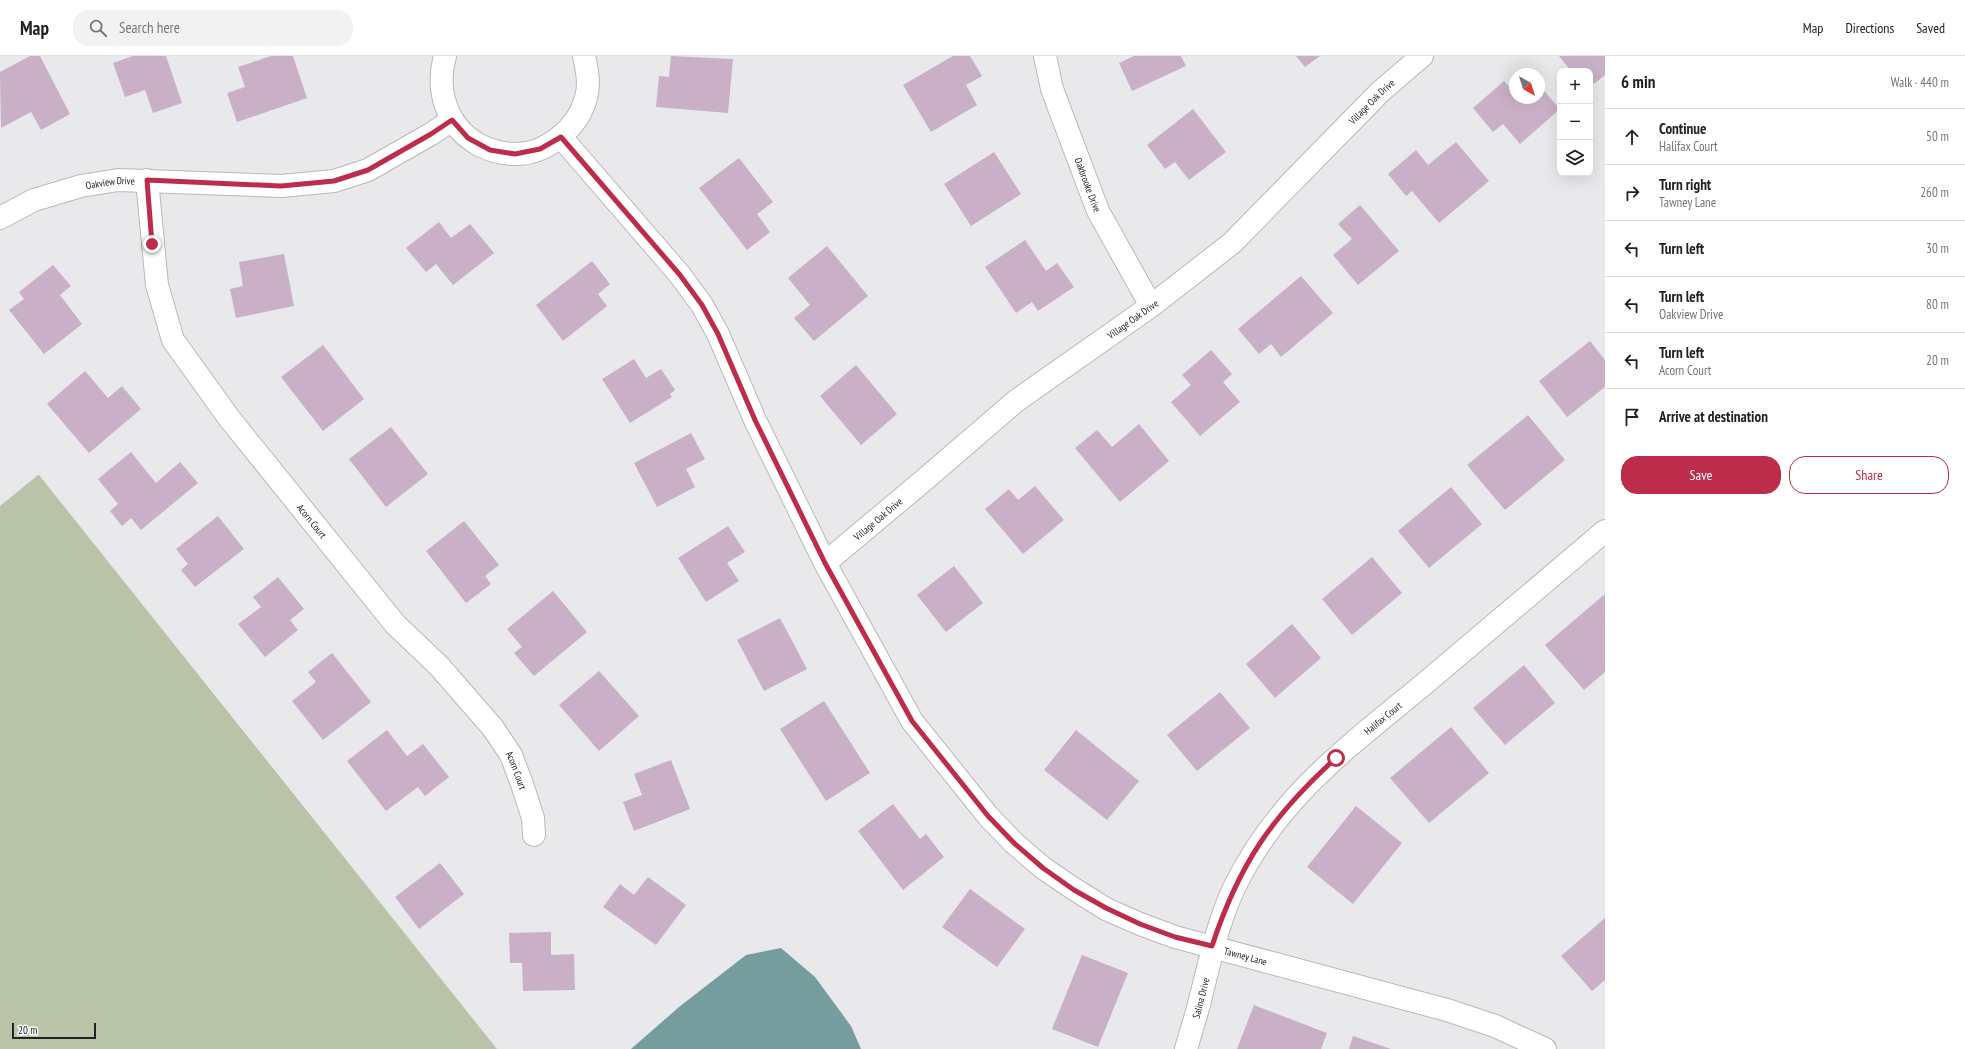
<!DOCTYPE html>
<meta charset="utf-8">
<style>
body{margin:0;font-family:"PT Sans Narrow",sans-serif;background:#f2f2f2;color:#202124}
.controls{position:absolute;right:12px;top:12px;display:grid;overflow:hidden;border-radius:8px;box-shadow:0 4px 16px #0002}
.controls button{width:36px;height:36px;display:grid;place-items:center;padding:0;border:0;border-bottom:1px solid #e0e0e0;background:#fff;color:#202124;font:20px sans-serif}
.compass{position:absolute;left:1509px;top:12px;width:36px;height:36px;border-radius:50%;background:#fff;box-shadow:0 4px 16px #0002;rotate:141deg}
.scale{position:absolute;left:12px;bottom:10px;width:84px;box-sizing:border-box;padding-left:4px;border:2px solid #222223;border-top:0;font-size:11px;line-height:14px;white-space:nowrap;color:#222223;-webkit-text-stroke:3px #fff;paint-order:stroke}
.stop{position:absolute;width:12px;height:12px;margin:-9px;border:3px solid #bd2c4a;border-radius:50%;background:#fff}
.stop.end{background:#bd2c4a;border-color:#fff;box-shadow:0 1px 4px #0008}
.list{margin:0;padding:0;list-style:none}
h2{display:flex;justify-content:space-between;align-items:center;height:52px;margin:0;padding:0 16px;font-size:17px}
h2 small{font-size:13px;font-weight:400;color:#757577}
.list li{display:grid;grid-template-columns:26px 1fr auto;gap:12px;align-items:center;box-sizing:border-box;height:56px;padding:0 16px;border-top:1px solid #e0e0e0}
.list b{display:block;font-size:15px;white-space:nowrap}
.list p{margin:0;font-size:13px;white-space:nowrap;color:#757577}
.list em{font-size:13px;font-style:normal;color:#757577}
.actions{display:flex;gap:8px;padding:12px 16px}
.actions a{flex:1;padding:9px 0;border:1px solid #bd2c4a;border-radius:16px;text-align:center;font-size:14px;color:#bd2c4a}
.actions .main{background:#bd2c4a;color:#fff}
.icon{flex:none;width:22px;height:22px;fill:none;stroke:currentColor;stroke-width:2;stroke-linecap:round;stroke-linejoin:round}
.map{position:relative;flex:none;width:1605px;height:993px;overflow:hidden}
header{display:flex;align-items:center;gap:24px;box-sizing:border-box;height:56px;padding:0 20px;background:#fff;border-bottom:1px solid #e0e0e0}
header strong{font-size:19px}
nav{display:flex;gap:22px;margin-inline-start:auto;font-size:14px}
.search{width:280px;height:36px;background:#f2f2f2;display:flex;align-items:center;gap:10px;box-sizing:border-box;padding:0 14px;border-radius:16px;color:#757577;font-size:15px}
main{display:flex}
aside{flex:1;background:#fff}
.map>svg:first-child{display:block}
.green{fill:#b9c3a7}
.water{fill:#759d9e}
.building{fill:#c9b0c7}
.lines{fill:none;stroke-linecap:round;stroke-linejoin:round}
.minor-casing{stroke:#b8b8ba;stroke-width:24}
.minor{stroke:#fff;stroke-width:22}
.route{stroke:#bd2c4a;stroke-width:5}
.labels{text-anchor:middle;dominant-baseline:central;stroke-width:3.5;stroke-linejoin:round;paint-order:stroke}
.street-label{font-size:10px;fill:#222223;stroke:#fff}
</style>
<header>
<strong>Map</strong>
<div class="search"><svg class="icon" aria-label="search" viewBox="0 0 24 24"><circle cx="10" cy="10" r="6"/><path d="M15 15l6 6"/></svg>Search here</div>
<nav><a>Map</a><a>Directions</a><a>Saved</a></nav>
</header>
<main>
<div class="map">
<svg width="1605" height="993" viewBox="0 0 1605 993">
<rect width="100%" height="100%" fill="#e9e9ec"/>
<path class="green" d="M38 419H39L497 993H0V450Z"/>
<path class="water" d="M781 892 815 921 851 970 861 993H631L679 951 746 899Z"/>
<g class="building">
<path d="M30 0H40L70 58 41 74 31 56 1 72 0 16Z"/>
<path d="M133 0H166L182 47 153 57 145 34 125 41 113 7Z"/>
<path d="M271 0H293L307 42 237 66 227 37 245 31 238 11Z"/>
<path d="M671 0 733 3 728 57 656 51 659 20 669 21Z"/>
<path d="M953 0H970L982 20 966 29 977 49 931 76 903 29Z"/>
<path d="M1134 0H1181L1186 10 1132 35 1119 7Z"/>
<path d="M1296 0H1320L1305 11Z"/>
<path d="M1559 0H1605V19L1594 28 1590 24V15H1583L1581 13 1578 15H1571Z"/>
<path d="M1504 25 1515 37V42H1539V29L1560 53 1520 88 1503 68 1493 76 1473 52Z"/>
<path d="M1193 53 1226 96 1189 124 1175 106 1165 113 1147 89Z"/>
<path d="M1456 86 1489 125 1439 167 1412 135 1406 140 1388 118 1416 94 1428 109Z"/>
<path d="M994 96 1021 138 971 170 944 128Z"/>
<path d="M739 102 773 146 757 158 770 176 747 194 699 132Z"/>
<path d="M1360 149 1399 195 1358 229 1333 199 1352 183 1338 168Z"/>
<path d="M439 166 451 182 470 168 494 197 453 229 436 208 426 216 406 192Z"/>
<path d="M1025 184 1046 215 1057 207 1074 231 1038 255 1032 246 1016 257 985 211Z"/>
<path d="M827 190 868 240 814 285 794 262 810 249 788 222Z"/>
<path d="M284 198 294 250 236 262 230 233 243 230 239 206Z"/>
<path d="M592 205 610 228 598 238 607 250 563 285 536 249Z"/>
<path d="M53 209 71 230 60 239 82 268 44 298 9 254 24 243 19 236Z"/>
<path d="M1301 220 1333 257 1281 301 1271 288 1259 298 1238 273Z"/>
<path d="M1590 285 1605 304V331L1567 361 1539 325Z"/>
<path d="M323 289 364 343 323 375 281 321Z"/>
<path d="M1211 294 1232 318 1223 326 1240 346 1200 380 1171 346 1191 329 1182 319Z"/>
<path d="M634 303 646 322 661 313 675 334 670 338 672 341 630 367 602 323Z"/>
<path d="M856 309 897 358 861 389 820 340Z"/>
<path d="M85 315 108 342 122 330 141 353 89 397 47 348Z"/>
<path d="M1528 359 1565 404 1505 454 1467 409Z"/>
<path d="M1139 368 1169 405 1120 446 1075 392 1097 374 1112 391Z"/>
<path d="M391 371 428 418 386 451 349 403Z"/>
<path d="M691 377 705 403 686 413 695 431 657 451 634 407Z"/>
<path d="M131 396 156 427 180 406 198 427 141 474 131 462 122 470 110 455 118 448 98 423Z"/>
<path d="M1035 430 1064 464 1023 498 985 453 1009 433 1018 444Z"/>
<path d="M1451 431 1482 468 1429 512 1398 475Z"/>
<path d="M218 460 244 493 195 531 181 514 188 508 176 493Z"/>
<path d="M464 465 499 509 485 520 491 528 466 547 426 495Z"/>
<path d="M728 470 745 496 727 507 739 525 706 546 678 502Z"/>
<path d="M1372 501 1402 537 1352 579 1322 543Z"/>
<path d="M954 510 983 547 946 576 917 539Z"/>
<path d="M278 521 304 553 290 564 298 574 265 601 238 568 261 551 253 541Z"/>
<path d="M553 535 587 576 534 620 514 597 522 591 507 573Z"/>
<path d="M1605 538V616L1584 634 1545 589Z"/>
<path d="M780 562 807 613 764 635 737 584Z"/>
<path d="M1292 568 1321 602 1275 642 1246 608Z"/>
<path d="M332 597 371 646 323 684 292 645 316 626 308 616Z"/>
<path d="M1524 609 1555 647 1505 689 1473 652Z"/>
<path d="M599 615 639 660 599 695 559 649Z"/>
<path d="M1220 636 1250 672 1197 715 1167 679Z"/>
<path d="M824 645 870 717 826 745 780 673Z"/>
<path d="M1451 671 1489 717 1429 767 1390 722Z"/>
<path d="M387 674 407 700 423 688 449 721 425 740 418 731 386 755 347 705Z"/>
<path d="M1076 674 1139 725 1107 764 1044 714Z"/>
<path d="M671 704 690 753 634 775 623 746 642 739 634 718Z"/>
<path d="M893 748 920 783 926 778 944 801 903 834 858 775Z"/>
<path d="M1356 750 1402 787 1353 848 1307 811Z"/>
<path d="M440 807 464 838 419 873 395 841Z"/>
<path d="M648 821 686 849 656 889 603 851 620 828 634 839Z"/>
<path d="M970 833 1025 873 997 911 942 871Z"/>
<path d="M1605 862V924L1592 935 1561 900Z"/>
<path d="M551 876V899L574 898 575 934 523 935 522 907H510L509 877Z"/>
<path d="M1082 899 1128 917 1098 991 1052 973Z"/>
<path d="M1254 949 1327 977 1321 993H1237Z"/>
<path d="M1353 980 1391 993H1349Z"/>
</g>
<g class="lines">
<g class="minor-casing">
<g id="minor">
<path d="M445 0C431 49 461 96 514 98 546 99 578 72 586 42 590 28 587 14 584 0"/>
<path id="s1" d="M1045 0 1052 33 1098 155 1151 250"/>
<path id="s2" d="M561 81 680 219 702 249 718 278 755 364 825 507 912 665 988 760 1014 787 1043 812 1074 833 1106 853 1140 868 1175 881 1447 954 1495 970 1545 993"/>
<path id="s3" d="M147 124 157 229 173 284 229 362 395 568 439 610 493 672 511 699 522 728 533 762 534 779"/>
<path id="s4" d="M0 162 34 144 81 130 118 124 281 130 334 125 368 114 431 78 452 64"/>
<path id="s5" d="M825 507 923 425 1016 345 1151 250 1232 187 1380 36 1422 0"/>
<path id="s6" d="M1186 993C1191 975 1197 958 1201 940 1211 902 1218 864 1236 828 1280 740 1349 690 1423 629 1484 578 1544 526 1605 475"/>
</g>
</g>
<use href="#minor" class="minor"/>
</g>
<g class="lines">
<path class="route" d="M152 188 147 124 281 130 334 125 368 114 431 78 452 64 468 82 490 94 515 98 540 93 561 81 680 219 702 249 718 278 755 364 825 507 912 665 988 760 1014 787 1043 812 1074 834 1106 852 1140 868 1175 881 1212 890C1239 808 1272 760 1336 702"/>
</g>
<g class="labels">
<g class="street-label">
<text stroke="none"><textPath href="#s5" startOffset="717">Village Oak Drive</textPath></text>
<text stroke="none"><textPath href="#s4" startOffset="117">Oakview Drive</textPath></text>
<text stroke="none"><textPath href="#s1" startOffset="136">Oakbrooke Drive</textPath></text>
<text stroke="none"><textPath href="#s5" startOffset="393">Village Oak Drive</textPath></text>
<text stroke="none"><textPath href="#s5" startOffset="69">Village Oak Drive</textPath></text>
<text stroke="none"><textPath href="#s3" startOffset="391">Acorn Court</textPath></text>
<text stroke="none"><textPath href="#s6" startOffset="396">Halifax Court</textPath></text>
<text stroke="none"><textPath href="#s3" startOffset="715">Acorn Court</textPath></text>
<text stroke="none"><textPath href="#s2" startOffset="1106">Tawney Lane</textPath></text>
<text stroke="none"><textPath href="#s6" startOffset="53">Salina Drive</textPath></text>
</g>
</g>
</svg>
<div class="controls">
<button>+</button>
<button>−</button>
<button><svg class="icon" aria-label="layers" viewBox="0 0 24 24"><path d="M12 4l9 5-9 5-9-5zM3 14l9 5 9-5"/></svg></button>
</div>
<svg class="compass" viewBox="-18 -18 36 36"><path d="M0-13l5 13h-10z" fill="#e53935"/><path d="M0 13l5-13h-10z" fill="#757577"/></svg>
<div class="scale">20 m</div>
<div class="stop" style="left:1336px;top:702px"></div>
<div class="stop end" style="left:152px;top:188px"></div>
</div>
<aside>
<h2>6 min<small>Walk · 440 m</small></h2>
<ul class="list">
<li><svg class="icon" aria-label="ahead" viewBox="0 0 24 24"><path d="M12 20V5M6 11l6-6 6 6"/></svg><div><b>Continue</b><p>Halifax Court</p></div><em>50 m</em></li>
<li><svg class="icon" aria-label="right" viewBox="0 0 24 24"><path d="M7 20v-9h11M14 6l5 5-5 5"/></svg><div><b>Turn right</b><p>Tawney Lane</p></div><em>260 m</em></li>
<li><svg class="icon" aria-label="left" viewBox="0 0 24 24"><path d="M17 20v-9H6M10 6l-5 5 5 5"/></svg><div><b>Turn left</b></div><em>30 m</em></li>
<li><svg class="icon" aria-label="left" viewBox="0 0 24 24"><path d="M17 20v-9H6M10 6l-5 5 5 5"/></svg><div><b>Turn left</b><p>Oakview Drive</p></div><em>80 m</em></li>
<li><svg class="icon" aria-label="left" viewBox="0 0 24 24"><path d="M17 20v-9H6M10 6l-5 5 5 5"/></svg><div><b>Turn left</b><p>Acorn Court</p></div><em>20 m</em></li>
<li><svg class="icon" aria-label="arrive" viewBox="0 0 24 24"><path d="M6 21V4h12l-3 4 3 4H6"/></svg><div><b>Arrive at destination</b></div></li>
</ul>
<div class="actions"><a class="main">Save</a><a>Share</a></div>
</aside>
</main>
